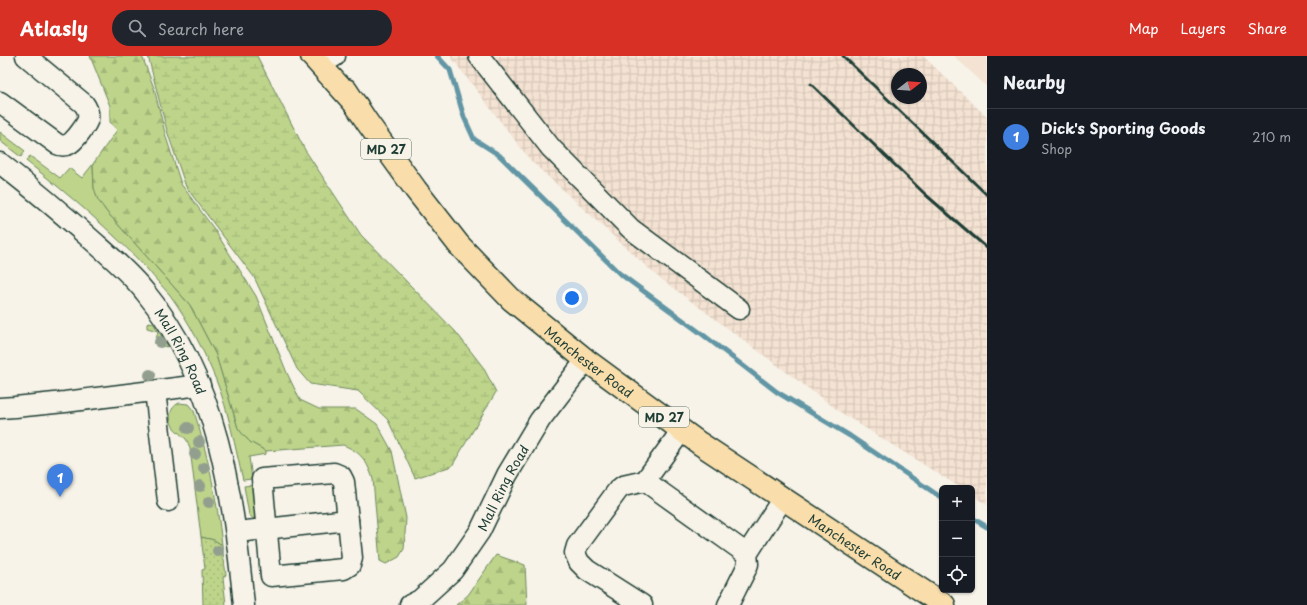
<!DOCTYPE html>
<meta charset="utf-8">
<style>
body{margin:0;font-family:"Playpen Sans",sans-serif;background:#20242c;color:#f1f3f6}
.controls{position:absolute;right:12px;bottom:12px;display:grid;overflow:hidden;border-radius:6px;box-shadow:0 1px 3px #0004}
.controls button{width:36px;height:36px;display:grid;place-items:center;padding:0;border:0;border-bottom:1px solid #363941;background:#171b24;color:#f1f3f6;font:20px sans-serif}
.compass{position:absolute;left:891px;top:12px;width:36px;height:36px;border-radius:50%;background:#171b24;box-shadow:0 1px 3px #0004;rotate:73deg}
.you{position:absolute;left:572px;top:242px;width:14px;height:14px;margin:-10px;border:3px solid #fff;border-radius:50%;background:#1a73e8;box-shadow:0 0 0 6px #1a73e833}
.badge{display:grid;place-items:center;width:26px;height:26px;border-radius:50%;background:#d93025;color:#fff;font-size:13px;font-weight:700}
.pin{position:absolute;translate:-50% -33px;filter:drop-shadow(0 1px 2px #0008)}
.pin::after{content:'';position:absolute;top:21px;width:14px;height:12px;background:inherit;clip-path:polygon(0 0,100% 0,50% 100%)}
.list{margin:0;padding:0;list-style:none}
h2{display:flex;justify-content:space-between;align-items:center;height:52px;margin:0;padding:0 16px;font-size:17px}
h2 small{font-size:13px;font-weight:400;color:#9ea1a6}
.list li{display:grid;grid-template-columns:26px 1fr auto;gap:12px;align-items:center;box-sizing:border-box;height:56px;padding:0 16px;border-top:1px solid #363941}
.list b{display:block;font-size:15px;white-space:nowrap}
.list p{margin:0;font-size:13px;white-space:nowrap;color:#9ea1a6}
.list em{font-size:13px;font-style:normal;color:#9ea1a6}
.icon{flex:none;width:22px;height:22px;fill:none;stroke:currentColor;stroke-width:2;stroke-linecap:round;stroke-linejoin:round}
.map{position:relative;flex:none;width:987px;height:549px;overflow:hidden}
header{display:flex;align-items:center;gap:24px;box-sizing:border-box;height:56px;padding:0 20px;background:#d93025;color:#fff}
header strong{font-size:19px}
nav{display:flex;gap:22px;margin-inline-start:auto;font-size:14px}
.search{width:280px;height:36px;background:#20242c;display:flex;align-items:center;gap:10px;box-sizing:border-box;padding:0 14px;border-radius:22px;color:#9ea1a6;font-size:15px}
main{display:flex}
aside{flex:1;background:#171b24}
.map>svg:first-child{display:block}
.built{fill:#f4e2d2}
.industrial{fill:url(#industrial-grid);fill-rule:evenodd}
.grass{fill:#bdd48a;stroke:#6e885f}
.forest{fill:url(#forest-firs);stroke:#6e885f}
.wetland{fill:url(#wetland-marsh);stroke:#6e885f}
.park{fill:url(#park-dots);stroke:#6e885f}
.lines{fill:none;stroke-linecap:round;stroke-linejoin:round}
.stream{stroke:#6296a5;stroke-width:5}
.minor-casing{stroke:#1f3d34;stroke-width:23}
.major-casing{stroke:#1f3d34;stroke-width:25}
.highway-casing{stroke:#1f3d34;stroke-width:25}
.minor{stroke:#f7f3e8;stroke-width:20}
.major{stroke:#f9deab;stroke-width:22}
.highway{stroke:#f9deab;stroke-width:22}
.rail{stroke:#1f3d34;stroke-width:3}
.tree{fill:#929f8e}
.labels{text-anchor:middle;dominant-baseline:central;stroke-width:3;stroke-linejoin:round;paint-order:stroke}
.shield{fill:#f7f3e8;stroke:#60746a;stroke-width:1}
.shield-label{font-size:12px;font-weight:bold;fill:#1f3d34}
.street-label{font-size:13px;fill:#1f3d34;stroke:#f7f3e8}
</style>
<header>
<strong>Atlasly</strong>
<div class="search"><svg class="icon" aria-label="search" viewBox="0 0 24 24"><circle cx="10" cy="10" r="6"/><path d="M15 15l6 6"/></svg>Search here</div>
<nav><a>Map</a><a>Layers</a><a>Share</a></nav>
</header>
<main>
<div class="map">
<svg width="987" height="549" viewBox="0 0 987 549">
<defs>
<pattern id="industrial-grid" width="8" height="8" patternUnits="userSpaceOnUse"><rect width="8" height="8" fill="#f4e2d2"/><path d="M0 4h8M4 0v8" fill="none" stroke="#d1c3b5"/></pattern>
<pattern id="forest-firs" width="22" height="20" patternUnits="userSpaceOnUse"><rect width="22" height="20" fill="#bdd48a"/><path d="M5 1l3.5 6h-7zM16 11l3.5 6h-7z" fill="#a2b778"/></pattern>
<pattern id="wetland-marsh" width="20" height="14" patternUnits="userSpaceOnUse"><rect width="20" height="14" fill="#bdd48a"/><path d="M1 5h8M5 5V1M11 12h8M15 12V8" fill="none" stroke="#a2b778"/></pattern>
<pattern id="park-dots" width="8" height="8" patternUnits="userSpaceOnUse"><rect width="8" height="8" fill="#bdd48a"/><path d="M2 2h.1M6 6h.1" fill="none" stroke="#a2b778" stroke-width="1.8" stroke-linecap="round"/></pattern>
</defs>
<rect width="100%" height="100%" fill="#f7f3e8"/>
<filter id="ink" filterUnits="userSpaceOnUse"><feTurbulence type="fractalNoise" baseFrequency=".025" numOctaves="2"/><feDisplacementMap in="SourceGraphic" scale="8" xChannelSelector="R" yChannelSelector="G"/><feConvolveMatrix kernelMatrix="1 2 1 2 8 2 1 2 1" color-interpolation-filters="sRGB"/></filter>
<g filter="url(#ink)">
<path class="built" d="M954 0H987V31Z"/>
<path class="industrial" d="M450 0H923L987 61V449L972 439V432H961L843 358 657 220 531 105ZM897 18H921V42H897Z"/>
<g class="grass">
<path d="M0 76 25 95 21 101 0 85Z"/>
<path d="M30 100 60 122 69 112 82 122 93 108 94 132 106 155 190 249 216 299 238 372 250 386 266 395V398L249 401 252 423 243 424C235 391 229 356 216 324 204 295 189 265 170 239 163 231 155 223 148 214 111 174 69 139 26 105Z"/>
<path d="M149 266 153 267 167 288V291L155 288 158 275 147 272V268Z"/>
<path d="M179 347 188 348 194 355C208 400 217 442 222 489L214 484 201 481 190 393C189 389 188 386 186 383 182 379 177 376 174 372 168 363 169 352 179 347Z"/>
<path d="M252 429 256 461 254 463 249 459 244 430Z"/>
</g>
<g class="forest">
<path d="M90 0H142L154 32 166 81 181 128 214 173 256 240 287 317 300 344 319 353H356L377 368 392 395 406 462 404 493 399 501 386 508 380 505 373 423C367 405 361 396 343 389L266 395 250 386 244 380 238 372 216 299 190 249 106 155 98 144 94 132 93 108 117 74 110 66V50Z"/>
<path d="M496 499 525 509 527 549H456L468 539Z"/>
</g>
<path class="wetland" d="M148 0H257L305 94 361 179 455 275 483 311 496 336 452 410 415 422 388 364 358 335 310 328 297 313 254 221 186 131 167 75Z"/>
<path class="park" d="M201 481 214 484 222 489 226 519 223 521 226 549H203L202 514 205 513Z"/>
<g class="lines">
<g class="stream">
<path d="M437 0 450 14 464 61 474 83 499 99 619 217 702 278 777 336 850 380 942 442"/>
<path d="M972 462 987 471"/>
</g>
<g class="minor-casing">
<g id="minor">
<path d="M479 0 551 92 631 173 739 253"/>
<path d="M328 4 335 0"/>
<path d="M0 46 57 88C61 90 65 90 69 88 74 86 87 68 88 63 89 57 87 52 84 48L26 0"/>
<path id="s1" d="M0 107C32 132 63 158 93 185 111 201 130 217 145 236 218 324 233 440 244 549"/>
<path d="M155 335 168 445"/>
<path d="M0 352 15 351 65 346 200 329"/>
<path d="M682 374 645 425 747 498 783 442"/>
<path d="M334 417 341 420 344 426 352 502 350 509 344 513 271 520 262 423Z"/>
<path d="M237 476 348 464"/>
<path id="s2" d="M410 549 420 544 453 514 480 475 507 419 540 364 586 304"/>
<path d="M642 549 587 514 579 506 575 497 577 490 618 434 623 430 645 425"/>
<path d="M728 549 746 513 748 508 747 498"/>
</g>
</g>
<g class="major-casing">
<g id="major">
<path id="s3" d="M346 34 367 66 416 134 459 189 512 244 586 304 699 387 944 549"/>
</g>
</g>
<g class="highway-casing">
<path id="highway" d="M312 0 357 50"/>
</g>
<use href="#minor" class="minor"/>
<use href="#major" class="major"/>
<use href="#highway" class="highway"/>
<g class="rail">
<path d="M843 0 987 139"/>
<path d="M811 28 926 139 987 192"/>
</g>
</g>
<g class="tree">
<circle cx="160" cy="286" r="6"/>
<circle cx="150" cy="319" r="6"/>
<circle cx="188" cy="372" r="6"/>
<circle cx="199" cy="386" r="6"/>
<circle cx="195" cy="398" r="6"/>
<circle cx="204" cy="412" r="6"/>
<circle cx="200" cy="430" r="6"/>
<circle cx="209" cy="446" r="6"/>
<circle cx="218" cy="495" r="6"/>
</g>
</g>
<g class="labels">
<g class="shield">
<rect x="361" y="83" width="50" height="20" rx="3"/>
<rect x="639" y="351" width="50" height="20" rx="3"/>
</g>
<g class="shield-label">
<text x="386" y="93">MD 27</text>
<text x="664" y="361">MD 27</text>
</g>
<g class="street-label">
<text stroke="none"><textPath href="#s1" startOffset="264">Mall Ring Road</textPath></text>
<text stroke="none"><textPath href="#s3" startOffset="367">Manchester Road</textPath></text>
<text stroke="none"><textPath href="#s2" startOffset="152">Mall Ring Road</textPath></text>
<text stroke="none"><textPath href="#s3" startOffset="691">Manchester Road</textPath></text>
</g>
</g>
</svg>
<div class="controls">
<button>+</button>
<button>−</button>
<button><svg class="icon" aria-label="locate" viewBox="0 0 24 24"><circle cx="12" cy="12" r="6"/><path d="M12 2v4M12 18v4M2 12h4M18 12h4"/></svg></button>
</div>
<svg class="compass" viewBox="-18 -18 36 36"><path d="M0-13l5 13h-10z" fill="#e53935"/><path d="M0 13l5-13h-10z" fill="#9ea1a6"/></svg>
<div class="you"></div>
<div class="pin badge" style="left:60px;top:441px;background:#3f7fe0">1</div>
</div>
<aside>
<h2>Nearby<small></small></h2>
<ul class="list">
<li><span class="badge" style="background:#3f7fe0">1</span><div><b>Dick's Sporting Goods</b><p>Shop</p></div><em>210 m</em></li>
</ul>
</aside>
</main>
